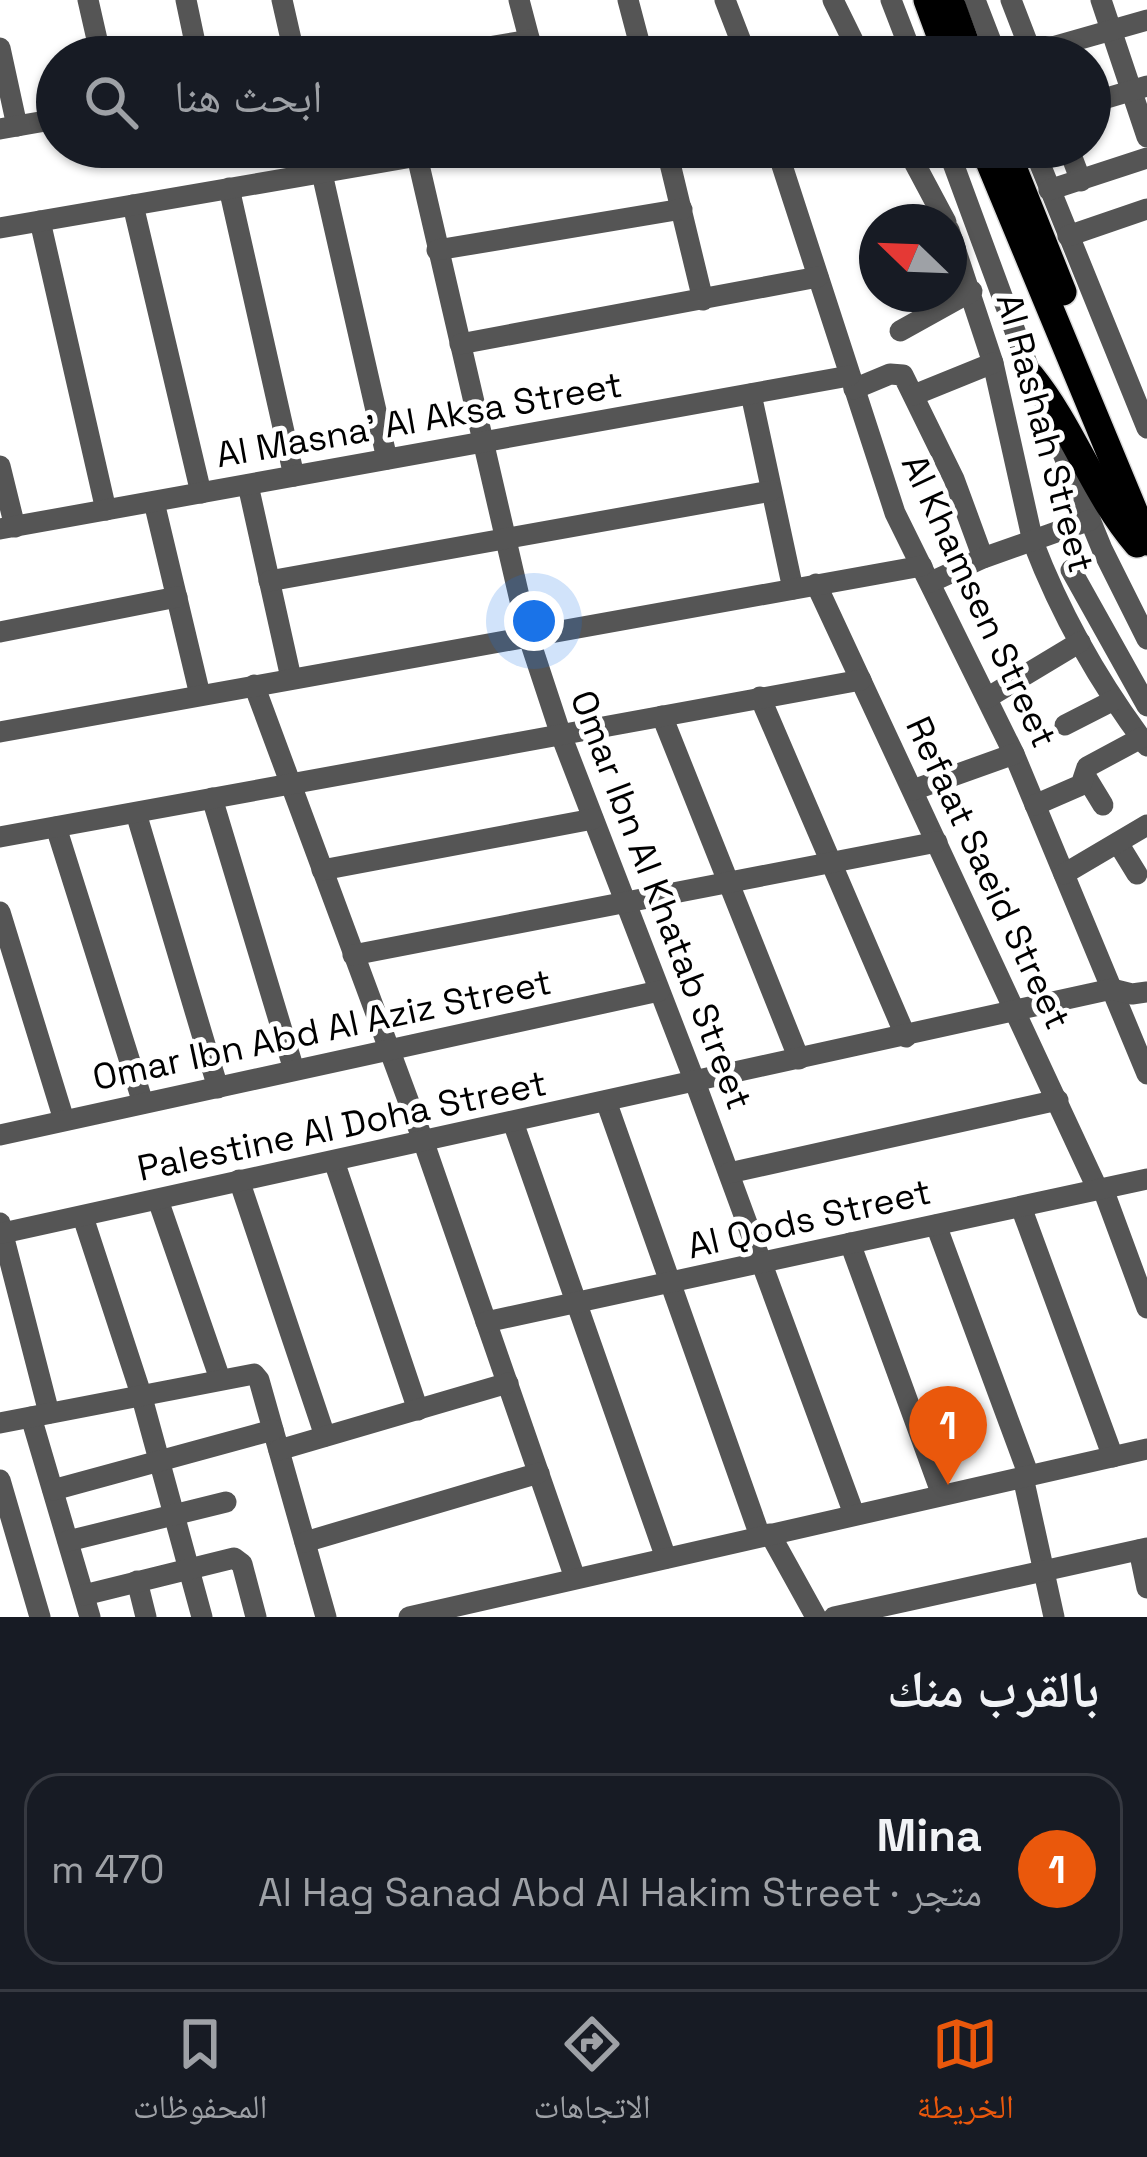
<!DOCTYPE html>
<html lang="ar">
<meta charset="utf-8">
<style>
body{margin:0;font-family:"Space Grotesk","Noto Naskh Arabic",sans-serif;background:#242831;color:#f1f3f6;direction:rtl}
.compass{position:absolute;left:859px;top:204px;width:108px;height:108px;border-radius:50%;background:#171b24;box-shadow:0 3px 9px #0004;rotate:293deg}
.you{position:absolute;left:534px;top:621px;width:42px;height:42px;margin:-30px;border:9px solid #fff;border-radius:50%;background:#1a73e8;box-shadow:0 0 0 18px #1a73e833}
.badge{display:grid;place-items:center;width:78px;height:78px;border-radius:50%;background:#ea580c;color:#fff;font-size:39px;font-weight:700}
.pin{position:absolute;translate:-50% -99px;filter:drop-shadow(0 3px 6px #0008)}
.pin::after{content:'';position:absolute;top:63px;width:42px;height:36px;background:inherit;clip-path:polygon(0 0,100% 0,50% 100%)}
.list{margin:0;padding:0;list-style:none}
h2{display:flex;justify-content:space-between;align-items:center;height:156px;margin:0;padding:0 48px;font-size:51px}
h2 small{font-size:39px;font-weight:400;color:#9ea1a6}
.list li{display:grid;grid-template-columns:78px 1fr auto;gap:36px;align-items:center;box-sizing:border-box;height:192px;margin:0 24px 24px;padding:0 24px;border:3px solid #363941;border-radius:36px}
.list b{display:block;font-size:45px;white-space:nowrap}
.list p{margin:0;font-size:39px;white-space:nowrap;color:#9ea1a6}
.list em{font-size:39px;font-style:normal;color:#9ea1a6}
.icon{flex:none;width:66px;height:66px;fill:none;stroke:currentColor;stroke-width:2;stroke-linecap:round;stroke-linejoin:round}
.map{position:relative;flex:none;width:1147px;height:1617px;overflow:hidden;direction:ltr}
.search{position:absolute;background:#171b24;box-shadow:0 3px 9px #0004;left:36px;right:36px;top:36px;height:132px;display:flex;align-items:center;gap:30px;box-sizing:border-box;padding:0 42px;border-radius:66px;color:#9ea1a6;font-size:45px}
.sheet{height:372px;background:#171b24}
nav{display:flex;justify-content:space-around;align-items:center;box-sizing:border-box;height:168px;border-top:3px solid #363941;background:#171b24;font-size:33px;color:#9ea1a6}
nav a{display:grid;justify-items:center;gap:6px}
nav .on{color:#ea580c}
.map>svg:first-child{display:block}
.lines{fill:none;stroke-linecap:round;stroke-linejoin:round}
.major-casing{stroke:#dbdbdb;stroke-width:30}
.minor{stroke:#555;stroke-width:21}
.major{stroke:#000;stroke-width:27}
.labels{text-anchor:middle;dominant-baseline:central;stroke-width:10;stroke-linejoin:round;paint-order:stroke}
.street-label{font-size:36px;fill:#000;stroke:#fff}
</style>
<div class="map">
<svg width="1147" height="1617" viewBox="0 0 1147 1617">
<rect width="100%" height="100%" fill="#fff"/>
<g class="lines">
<g class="major-casing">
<g id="major">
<path d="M927 0 948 57"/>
<path d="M950 0 971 57"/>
<path d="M983 147 1147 542"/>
<path d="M1005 147 1063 292"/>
<path d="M1031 376C1073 428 1094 494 1137 544"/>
</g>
</g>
<g class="minor">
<path d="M88 0 101 57"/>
<path d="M186 0 198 57"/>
<path d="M282 0 295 57"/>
<path d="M519 0 534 57"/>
<path d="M628 0 643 57"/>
<path d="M725 0 747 57"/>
<path d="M833 0 861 57"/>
<path d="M891 0 913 57"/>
<path d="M975 0 997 57"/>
<path d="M1011 0 1033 57"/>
<path d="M1101 0 1147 137"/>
<path d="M0 48 17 126"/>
<path d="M1031 53 1147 20"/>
<path d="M429 57 530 40"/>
<path d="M1090 103 1147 86"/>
<path d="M0 129 57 119"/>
<path d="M316 147 387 459"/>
<path d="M666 147 703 300"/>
<path d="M776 147 895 513 1014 754 1147 1074"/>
<path d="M906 147 946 222"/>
<path d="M947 147 1036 388"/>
<path d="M1033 147 1147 428"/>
<path d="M1068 147 1081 181"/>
<path d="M417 156 528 635 561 735 695 1082 854 1514"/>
<path d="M229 188 294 476"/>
<path d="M1049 190 1147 158"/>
<path d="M133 205 201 493"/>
<path d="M40 221 106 510"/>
<path d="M0 228 470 147"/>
<path d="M949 230 993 363 1033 542C1061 615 1100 684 1147 746"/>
<path d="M1068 236 1147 209"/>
<path d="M437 250 682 209"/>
<path d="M900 331 972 291"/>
<path d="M460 344 818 277"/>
<path d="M854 389 890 374 903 375 954 479 983 558"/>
<path d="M751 394 793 589"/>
<path d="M914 395 993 363"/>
<path d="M1048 417 1102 549 1147 639"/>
<path d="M0 466 15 527"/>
<path d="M248 485 291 678"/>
<path d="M154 502 200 695"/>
<path d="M0 529 849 376"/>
<path d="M1071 570 1147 706"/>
<path d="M269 581 771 491"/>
<path d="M931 582 983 558 1090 520"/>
<path d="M816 584 1098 1190"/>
<path d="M0 632 177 597"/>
<path d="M254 685 424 1143 575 1578"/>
<path d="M760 697 906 1037"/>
<path d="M987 698 1080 642"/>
<path d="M662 716 799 1059"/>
<path d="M1065 725 1114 700"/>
<path d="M0 732 922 566"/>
<path d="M1086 777 1103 805"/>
<path d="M913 790 1014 754"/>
<path d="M212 798 294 1070"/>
<path d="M1035 805 1081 785 1087 767 1141 738"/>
<path d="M136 813 218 1088"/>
<path d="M56 827 143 1103"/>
<path d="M0 837 861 680"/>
<path d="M1118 843 1137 874"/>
<path d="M322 870 593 819"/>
<path d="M1064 874 1147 825"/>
<path d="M0 912 64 1120"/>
<path d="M353 955 937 842"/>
<path d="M606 1101 760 1536"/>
<path d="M513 1122 666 1558"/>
<path d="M0 1135 659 991"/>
<path d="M334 1161 418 1410"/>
<path d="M729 1173 1058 1100"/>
<path d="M239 1180 325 1436"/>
<path d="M1103 1189 1147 1308"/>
<path d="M158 1200 220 1379"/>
<path d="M1021 1207 1113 1457"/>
<path d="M83 1217 141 1394 202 1617"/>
<path d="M0 1223 49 1413"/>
<path d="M936 1225 1029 1476"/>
<path d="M3 1233 1112 989 1132 994 1147 992"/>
<path d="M850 1243 942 1495"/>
<path d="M486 1322 1147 1179"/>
<path d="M31 1417 90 1617"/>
<path d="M0 1423 254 1374 259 1380 326 1617"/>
<path d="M279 1450 508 1383"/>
<path d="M1023 1477 1054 1617"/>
<path d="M0 1480 40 1617"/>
<path d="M53 1490 273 1430"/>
<path d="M770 1534 816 1617"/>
<path d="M68 1541 226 1502"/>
<path d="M305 1542 539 1473"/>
<path d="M1139 1550 1147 1588"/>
<path d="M137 1581 146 1617"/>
<path d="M84 1595 234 1558 242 1564 256 1617"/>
<path d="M409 1617 1147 1449"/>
<path d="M834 1617 1147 1548"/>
</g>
<use href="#major" class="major"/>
</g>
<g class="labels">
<g class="street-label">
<text transform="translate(419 420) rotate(-10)">Al Masna' Al Aksa Street</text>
<text transform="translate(1045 433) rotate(75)">Al Rashah Street</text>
<text transform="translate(979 601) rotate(65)">Al Khamsen Street</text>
<text transform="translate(988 873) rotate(65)">Refaat Saeid Street</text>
<text transform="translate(661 900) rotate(69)">Omar Ibn Al Khatab Street</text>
<text transform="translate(322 1030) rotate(-12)">Omar Ibn Abd Al Aziz Street</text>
<text transform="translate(342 1126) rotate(-12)">Palestine Al Doha Street</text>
<text transform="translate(809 1219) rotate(-13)">Al Qods Street</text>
</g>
</g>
</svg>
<svg class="compass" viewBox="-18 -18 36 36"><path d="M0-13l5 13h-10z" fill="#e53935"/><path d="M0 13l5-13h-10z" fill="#9ea1a6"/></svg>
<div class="you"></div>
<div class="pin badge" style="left:948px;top:1485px">1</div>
<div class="search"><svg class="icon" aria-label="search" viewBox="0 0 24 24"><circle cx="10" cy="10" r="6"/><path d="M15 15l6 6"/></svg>ابحث هنا</div>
</div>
<section class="sheet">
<h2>بالقرب منك<small></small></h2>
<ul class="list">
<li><span class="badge">1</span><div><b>Mina</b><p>متجر · Al Hag Sanad Abd Al Hakim Street</p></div><em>470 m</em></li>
</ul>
</section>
<nav>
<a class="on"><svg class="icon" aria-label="map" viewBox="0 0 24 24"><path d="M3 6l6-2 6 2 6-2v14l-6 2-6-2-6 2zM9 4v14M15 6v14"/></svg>الخريطة</a>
<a><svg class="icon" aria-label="directions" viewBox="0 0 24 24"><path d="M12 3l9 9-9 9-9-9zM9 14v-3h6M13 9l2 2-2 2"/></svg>الاتجاهات</a>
<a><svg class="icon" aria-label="saved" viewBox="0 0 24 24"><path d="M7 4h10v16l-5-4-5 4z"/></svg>المحفوظات</a>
</nav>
